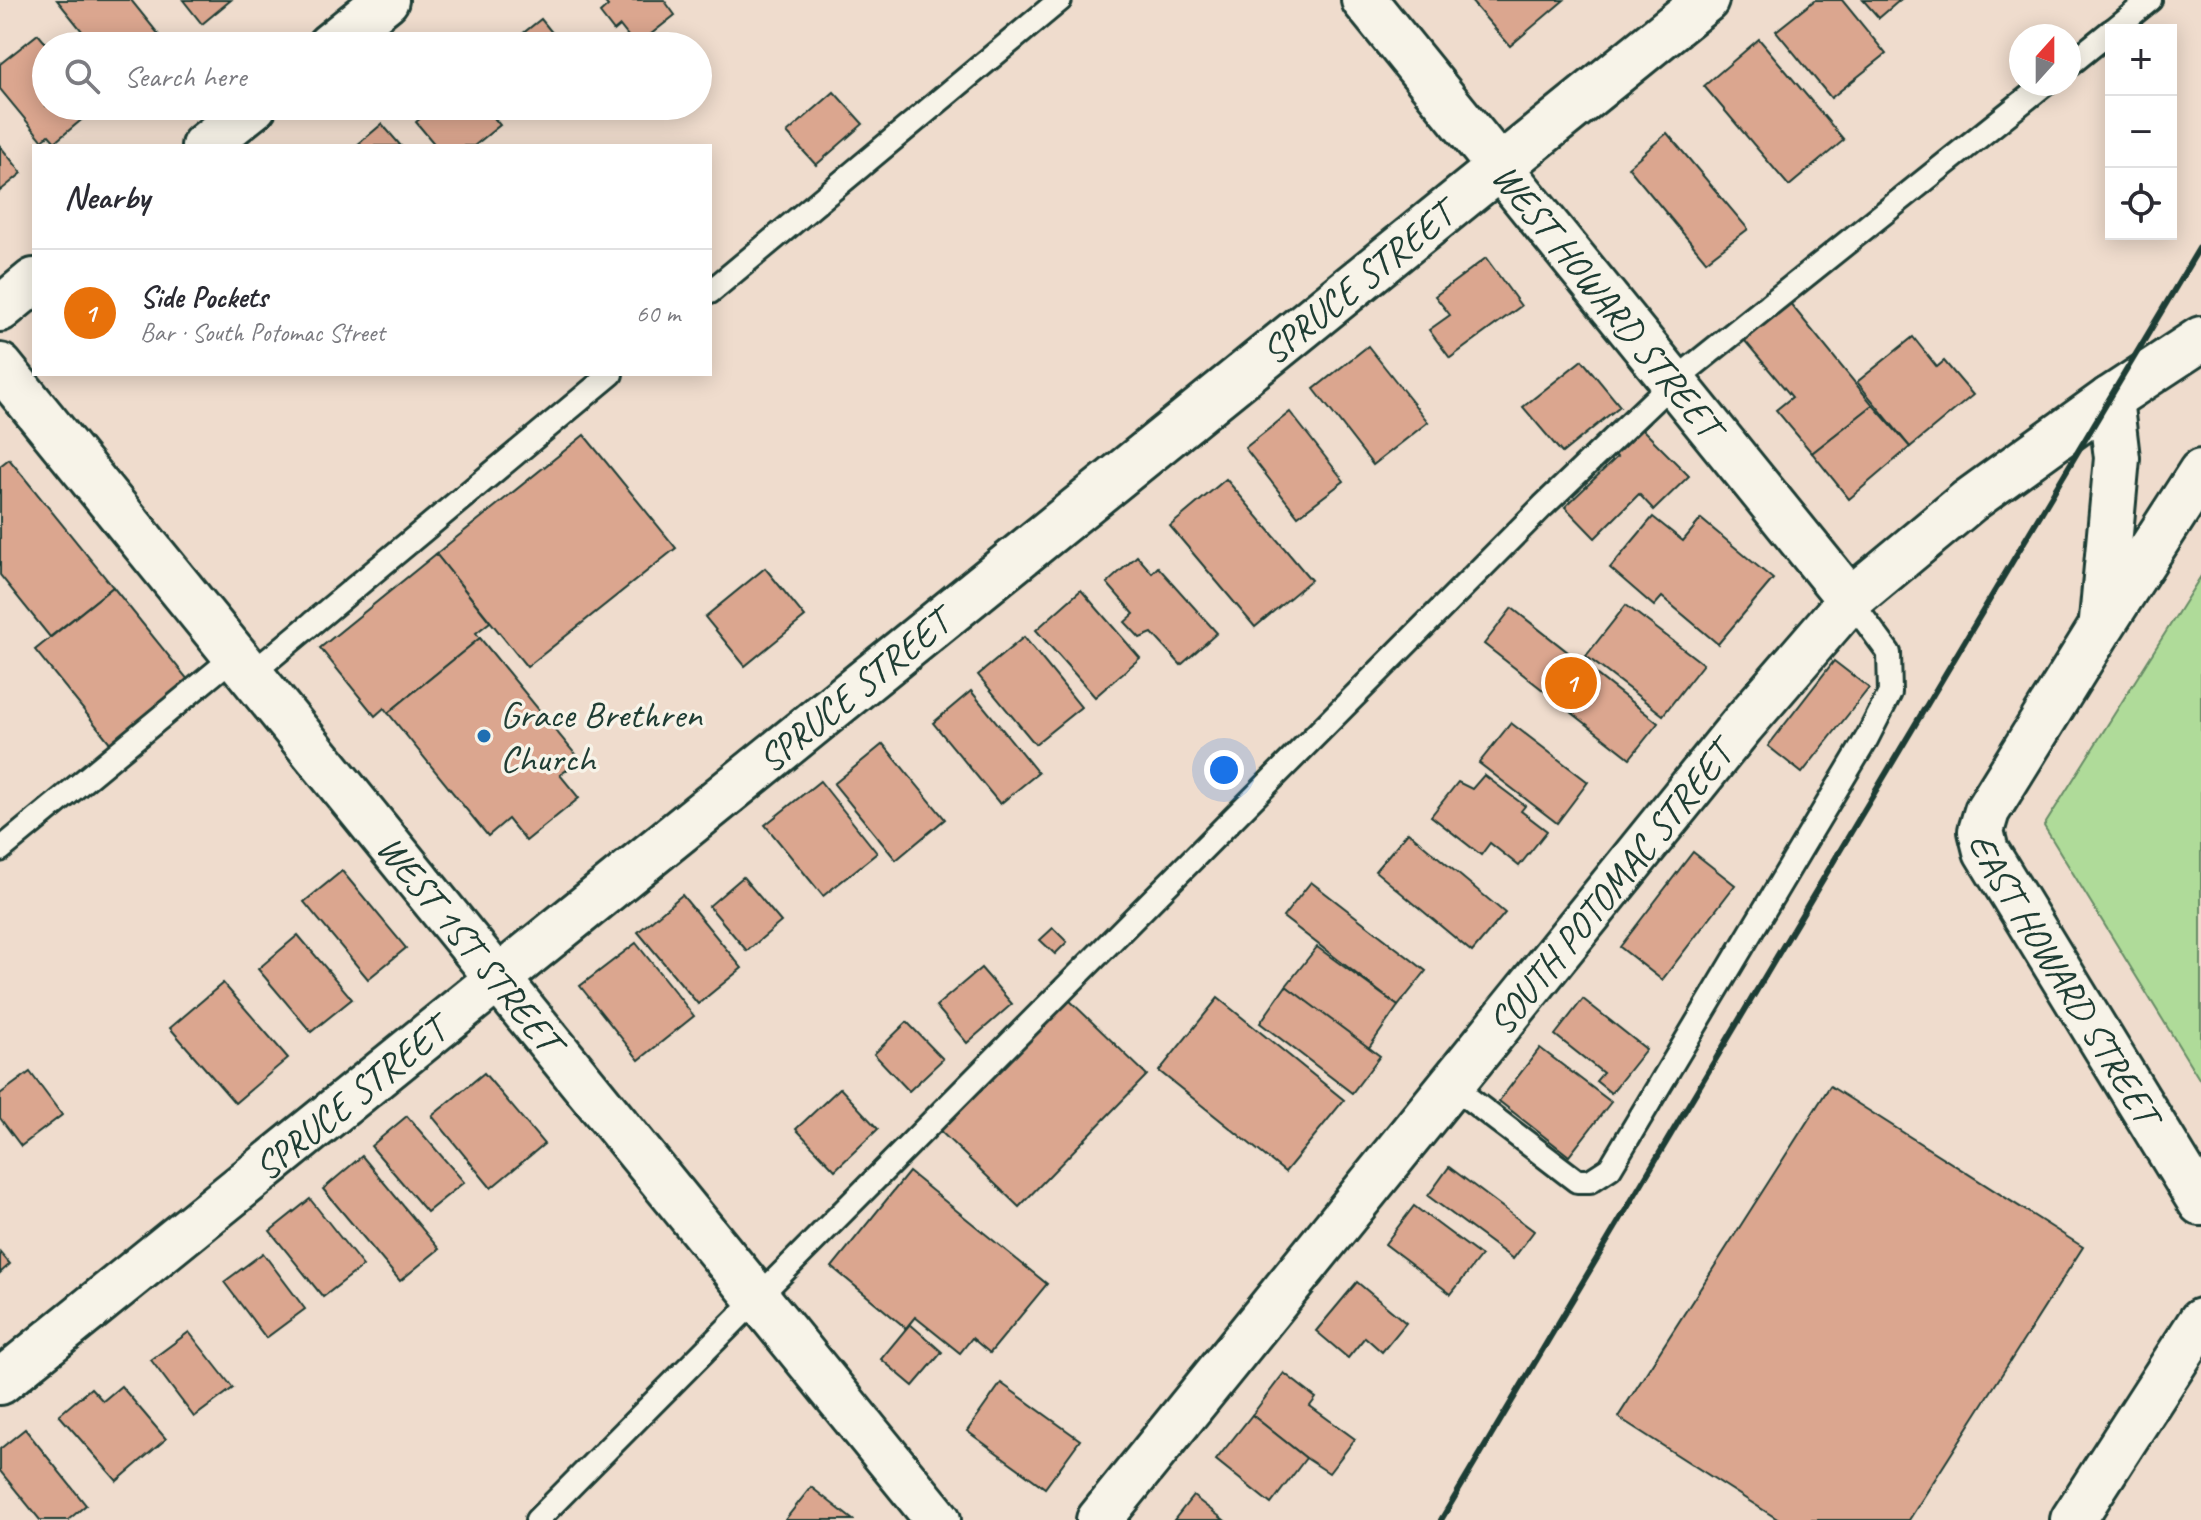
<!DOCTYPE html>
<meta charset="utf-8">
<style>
body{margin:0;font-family:Caveat,sans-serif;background:#f7f7f7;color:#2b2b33}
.controls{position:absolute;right:24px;top:24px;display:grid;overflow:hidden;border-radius:0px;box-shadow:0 4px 20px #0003}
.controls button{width:72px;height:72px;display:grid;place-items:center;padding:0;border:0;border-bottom:2px solid #e1e1e2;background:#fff;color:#2b2b33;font:40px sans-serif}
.compass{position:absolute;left:2009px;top:24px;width:72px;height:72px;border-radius:50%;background:#fff;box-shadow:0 4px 20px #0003;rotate:21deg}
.you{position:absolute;left:1224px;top:770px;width:28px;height:28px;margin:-20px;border:6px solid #fff;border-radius:50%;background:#1a73e8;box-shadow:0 0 0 12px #1a73e833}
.badge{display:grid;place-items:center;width:52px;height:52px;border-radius:50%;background:#ea580c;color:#fff;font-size:26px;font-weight:700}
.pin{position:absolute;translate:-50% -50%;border:4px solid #fff;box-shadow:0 2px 8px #0006}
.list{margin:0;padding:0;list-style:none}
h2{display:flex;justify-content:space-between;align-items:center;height:104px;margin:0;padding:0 32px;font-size:34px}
h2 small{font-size:26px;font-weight:400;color:#7c7c81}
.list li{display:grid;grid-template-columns:52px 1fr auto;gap:24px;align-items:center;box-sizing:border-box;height:128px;padding:0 32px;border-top:2px solid #e1e1e2}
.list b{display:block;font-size:30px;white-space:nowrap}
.list p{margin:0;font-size:26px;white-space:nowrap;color:#7c7c81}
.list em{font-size:26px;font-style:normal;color:#7c7c81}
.icon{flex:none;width:44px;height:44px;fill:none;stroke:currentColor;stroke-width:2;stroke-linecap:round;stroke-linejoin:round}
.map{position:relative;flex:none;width:2201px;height:1520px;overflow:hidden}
.search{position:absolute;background:#fff;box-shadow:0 4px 20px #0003;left:32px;top:32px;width:680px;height:88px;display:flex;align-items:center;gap:20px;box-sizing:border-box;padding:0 28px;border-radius:44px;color:#7c7c81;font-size:30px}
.panel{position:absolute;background:#fff;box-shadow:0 4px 20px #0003;left:32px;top:144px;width:680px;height:232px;border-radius:0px}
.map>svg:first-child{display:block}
.green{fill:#afdb99;stroke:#678c66;stroke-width:2}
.building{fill:#dba68f;stroke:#1f3d34;stroke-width:2}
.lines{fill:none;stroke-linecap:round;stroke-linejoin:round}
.service-casing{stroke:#1f3d34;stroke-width:28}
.minor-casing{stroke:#1f3d34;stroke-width:50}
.tertiary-casing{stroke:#1f3d34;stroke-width:50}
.secondary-casing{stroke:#1f3d34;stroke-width:50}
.service{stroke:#f7f3e8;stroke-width:22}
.minor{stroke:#f7f3e8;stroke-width:44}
.tertiary{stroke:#f7f3e8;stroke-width:44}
.secondary{stroke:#f7f3e8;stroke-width:44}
.rail{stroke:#1f3d34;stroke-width:6}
.poi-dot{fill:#1f6fb2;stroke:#f7f3e8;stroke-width:3}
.labels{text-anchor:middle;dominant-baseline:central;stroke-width:7;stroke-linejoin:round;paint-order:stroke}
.street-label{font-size:38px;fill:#1f3d34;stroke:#f7f3e8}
.poi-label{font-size:38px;fill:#1f3d34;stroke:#f7f3e8;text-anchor:start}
</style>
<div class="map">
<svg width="2201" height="1520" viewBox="0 0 2201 1520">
<rect width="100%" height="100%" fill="#efdccd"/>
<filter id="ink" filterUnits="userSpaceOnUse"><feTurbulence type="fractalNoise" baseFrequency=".0125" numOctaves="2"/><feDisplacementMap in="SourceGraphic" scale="16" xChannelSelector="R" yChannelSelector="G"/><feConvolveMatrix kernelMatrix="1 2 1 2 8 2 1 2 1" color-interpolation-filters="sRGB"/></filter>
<g filter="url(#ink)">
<path class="green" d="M2201 576V1082L2044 826Z"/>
<g class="building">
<path d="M57 0H131L168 46H94Z"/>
<path d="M183 0H231L202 24Z"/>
<path d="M603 0H664L675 15 636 46 620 26 614 31 600 13 608 6Z"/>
<path d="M1470 0H1564L1510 46Z"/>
<path d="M1815 0H1842L1886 54 1831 98 1776 31Z"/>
<path d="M1863 0H1900L1879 18Z"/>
<path d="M541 19 563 46H507Z"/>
<path d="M38 34 48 46H46V106H98L55 142 49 135 42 140 0 89V64Z"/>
<path d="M1759 39 1844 140 1789 186 1704 86Z"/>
<path d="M834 92 863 124 816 165 787 133Z"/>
<path d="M435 106H484L500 125 474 146H436L416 122Z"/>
<path d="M382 124 401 146H356Z"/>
<path d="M1667 133 1748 229 1706 261 1628 167Z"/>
<path d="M0 146 22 173 0 191Z"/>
<path d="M1486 258 1521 306 1450 358 1429 330 1450 315 1435 296Z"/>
<path d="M1785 297 1873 405 1812 453 1776 410 1792 397 1740 335Z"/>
<path d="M1913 337 1937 367 1944 361 1973 395 1910 447 1857 382Z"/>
<path d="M1368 346 1428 422 1373 465 1314 389Z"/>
<path d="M1582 360 1620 406 1562 453 1523 407Z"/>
<path d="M1873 405 1910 447 1849 499 1812 453Z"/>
<path d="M1290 412 1344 481 1298 516 1245 448Z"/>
<path d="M1633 420 1689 476 1654 510 1639 494 1595 538 1565 507 1617 457 1606 446Z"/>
<path d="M584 435 676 548 527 667 436 554Z"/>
<path d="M9 459 113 587 50 637 0 575V466Z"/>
<path d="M1226 479 1311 580 1255 627 1170 526Z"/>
<path d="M1653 517 1683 541 1701 519 1773 579 1718 644 1662 597 1654 606 1610 568Z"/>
<path d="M436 554 490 622 476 633 480 638 388 713 384 708 375 716 320 648Z"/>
<path d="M1137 556 1152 573 1158 567 1217 633 1181 665 1152 633 1140 638 1125 622 1134 614 1107 583Z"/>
<path d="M765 568 805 617 745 666 705 617Z"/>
<path d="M113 587 189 681 111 744 35 650Z"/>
<path d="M1081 590 1140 658 1095 697 1036 630Z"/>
<path d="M1626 605 1703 664 1663 715 1586 656Z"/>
<path d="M1512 608 1658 723 1630 758 1484 644Z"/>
<path d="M1024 637 1081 707 1035 744 978 675Z"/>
<path d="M480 638 580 760 560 775 579 798 526 841 508 819 488 836 388 713Z"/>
<path d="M1834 661 1869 688 1802 773 1768 746Z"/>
<path d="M971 691 1038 773 1000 804 933 723Z"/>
<path d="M1511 723 1588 782 1557 823 1479 763Z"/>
<path d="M883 744 945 819 896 860 834 784Z"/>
<path d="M1484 775 1525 806 1521 811 1547 831 1519 866 1490 843 1481 855 1431 816 1458 782 1472 789Z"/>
<path d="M820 781 877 853 823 896 765 825Z"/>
<path d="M1408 832 1505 913 1472 952 1375 871Z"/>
<path d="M1693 852 1735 885 1662 980 1620 947Z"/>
<path d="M342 871 406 948 368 979 304 902Z"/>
<path d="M743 877 781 922 747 951 709 906Z"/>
<path d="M1311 882 1426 971 1398 1006 1283 917Z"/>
<path d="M682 895 742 968 698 1004 638 932Z"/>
<path d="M1053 928 1067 942 1055 954 1040 940Z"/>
<path d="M298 935 352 999 311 1032 258 969Z"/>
<path d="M636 943 694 1016 639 1060 580 986Z"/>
<path d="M1317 947 1398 1006 1368 1049 1286 986Z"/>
<path d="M981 968 1012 1004 967 1043 936 1006Z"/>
<path d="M223 983 288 1058 235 1103 170 1028Z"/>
<path d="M1286 986 1380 1056 1352 1093 1260 1023Z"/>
<path d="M1064 995 1147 1075 1019 1207 936 1127Z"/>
<path d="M1218 998 1344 1100 1285 1172 1159 1071Z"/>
<path d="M1583 999 1646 1049 1611 1093 1596 1081 1603 1073 1555 1035Z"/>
<path d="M907 1022 943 1059 909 1091 874 1054Z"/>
<path d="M1540 1048 1611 1102 1569 1156 1499 1101Z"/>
<path d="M30 1072 62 1115 21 1146 0 1118V1094Z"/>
<path d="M484 1073 544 1144 491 1188 432 1116Z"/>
<path d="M1830 1086 2083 1247 1909 1520H1779L1618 1417Z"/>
<path d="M840 1088 878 1129 835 1170 796 1129Z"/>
<path d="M407 1116 464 1182 427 1212 371 1146Z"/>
<path d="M362 1156 439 1249 400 1281 323 1189Z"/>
<path d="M1449 1167 1534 1231 1513 1259 1428 1196Z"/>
<path d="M909 1172 1047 1284 990 1353 972 1338 960 1353 915 1317 906 1328 832 1267Z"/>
<path d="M310 1199 363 1266 323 1297 270 1231Z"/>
<path d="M1414 1206 1481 1256 1451 1294 1385 1244Z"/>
<path d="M0 1252 10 1264 0 1273Z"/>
<path d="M263 1253 305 1309 266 1338 224 1282Z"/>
<path d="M1357 1282 1406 1323 1382 1352 1365 1337 1348 1358 1316 1331Z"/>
<path d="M910 1324 942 1352 913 1386 881 1359Z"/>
<path d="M189 1332 233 1388 194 1417 151 1360Z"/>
<path d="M1284 1373 1316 1398 1310 1406 1355 1439 1329 1473 1306 1458 1252 1415Z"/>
<path d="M1001 1383 1080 1440 1045 1488 967 1431Z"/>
<path d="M121 1386 166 1439 117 1481 59 1415 91 1388 103 1401Z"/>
<path d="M1252 1415 1306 1458 1271 1504 1216 1460Z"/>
<path d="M25 1429 86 1505 68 1520H40L0 1471V1449Z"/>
<path d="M811 1487 853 1520H785Z"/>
<path d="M1193 1496 1224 1520H1174Z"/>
</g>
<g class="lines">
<g class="service-casing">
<g id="service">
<path d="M2113 30 2150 0"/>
<path d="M2069 65 2111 31"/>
<path d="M710 292 1060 0"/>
<path d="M250 675 611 374"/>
<path d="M0 850 236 655"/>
<path d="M1451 1085 1577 1181H1590L1610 1168 1867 738 1890 693 1889 653 1850 600"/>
<path d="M537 1520 1543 506 1674 381 2045 84"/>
</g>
</g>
<g class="minor-casing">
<g id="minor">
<path id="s1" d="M1364 0 1850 600"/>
<path id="s2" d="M0 366 938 1520"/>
<path id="s3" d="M2201 472 2101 627 1987 811 1981 831 1986 851 2201 1203"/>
<path d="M2102 620 2117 458 2110 399"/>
<path id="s4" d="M0 1382 1706 0"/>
<path d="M2073 1520 2201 1321"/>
</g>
</g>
<g class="tertiary-casing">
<g id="tertiary">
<path d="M329 46 386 0"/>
<path d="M204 146 254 106"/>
<path d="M0 309 34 281"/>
</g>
</g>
<g class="secondary-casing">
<g id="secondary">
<path id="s5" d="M1099 1520 1742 725 1850 600 1969 501 2110 399 2201 339"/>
</g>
</g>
<use href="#service" class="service"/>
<use href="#minor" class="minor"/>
<use href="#tertiary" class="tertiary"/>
<use href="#secondary" class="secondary"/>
<path class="rail" d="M1441 1520 2201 245"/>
</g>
</g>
<circle class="poi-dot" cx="484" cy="736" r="8"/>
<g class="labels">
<g class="street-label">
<text stroke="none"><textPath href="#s4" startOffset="1746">SPRUCE STREET</textPath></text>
<text stroke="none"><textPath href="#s1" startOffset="386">WEST HOWARD STREET</textPath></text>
<text stroke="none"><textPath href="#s4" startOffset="1098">SPRUCE STREET</textPath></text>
<text stroke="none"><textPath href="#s5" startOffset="812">SOUTH POTOMAC STREET</textPath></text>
<text stroke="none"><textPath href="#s2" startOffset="744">WEST 1ST STREET</textPath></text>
<text stroke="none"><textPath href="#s3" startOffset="592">EAST HOWARD STREET</textPath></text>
<text stroke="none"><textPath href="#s4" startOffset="450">SPRUCE STREET</textPath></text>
</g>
<g class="poi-label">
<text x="500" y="714">Grace Brethren<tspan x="500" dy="44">Church</tspan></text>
</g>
</g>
</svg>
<div class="controls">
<button>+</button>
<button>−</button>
<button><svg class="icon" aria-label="locate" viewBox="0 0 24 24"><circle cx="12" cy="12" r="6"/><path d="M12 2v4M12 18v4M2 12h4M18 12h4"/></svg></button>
</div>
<svg class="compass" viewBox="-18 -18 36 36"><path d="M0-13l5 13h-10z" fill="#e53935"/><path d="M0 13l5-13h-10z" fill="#7c7c81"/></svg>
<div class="you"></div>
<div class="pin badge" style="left:1571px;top:683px;background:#e8710a">1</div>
<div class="search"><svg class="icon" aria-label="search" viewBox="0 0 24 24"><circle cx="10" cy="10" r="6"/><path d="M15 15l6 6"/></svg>Search here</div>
<section class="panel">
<h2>Nearby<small></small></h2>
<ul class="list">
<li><span class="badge" style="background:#e8710a">1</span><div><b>Side Pockets</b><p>Bar · South Potomac Street</p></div><em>60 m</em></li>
</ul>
</section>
</div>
